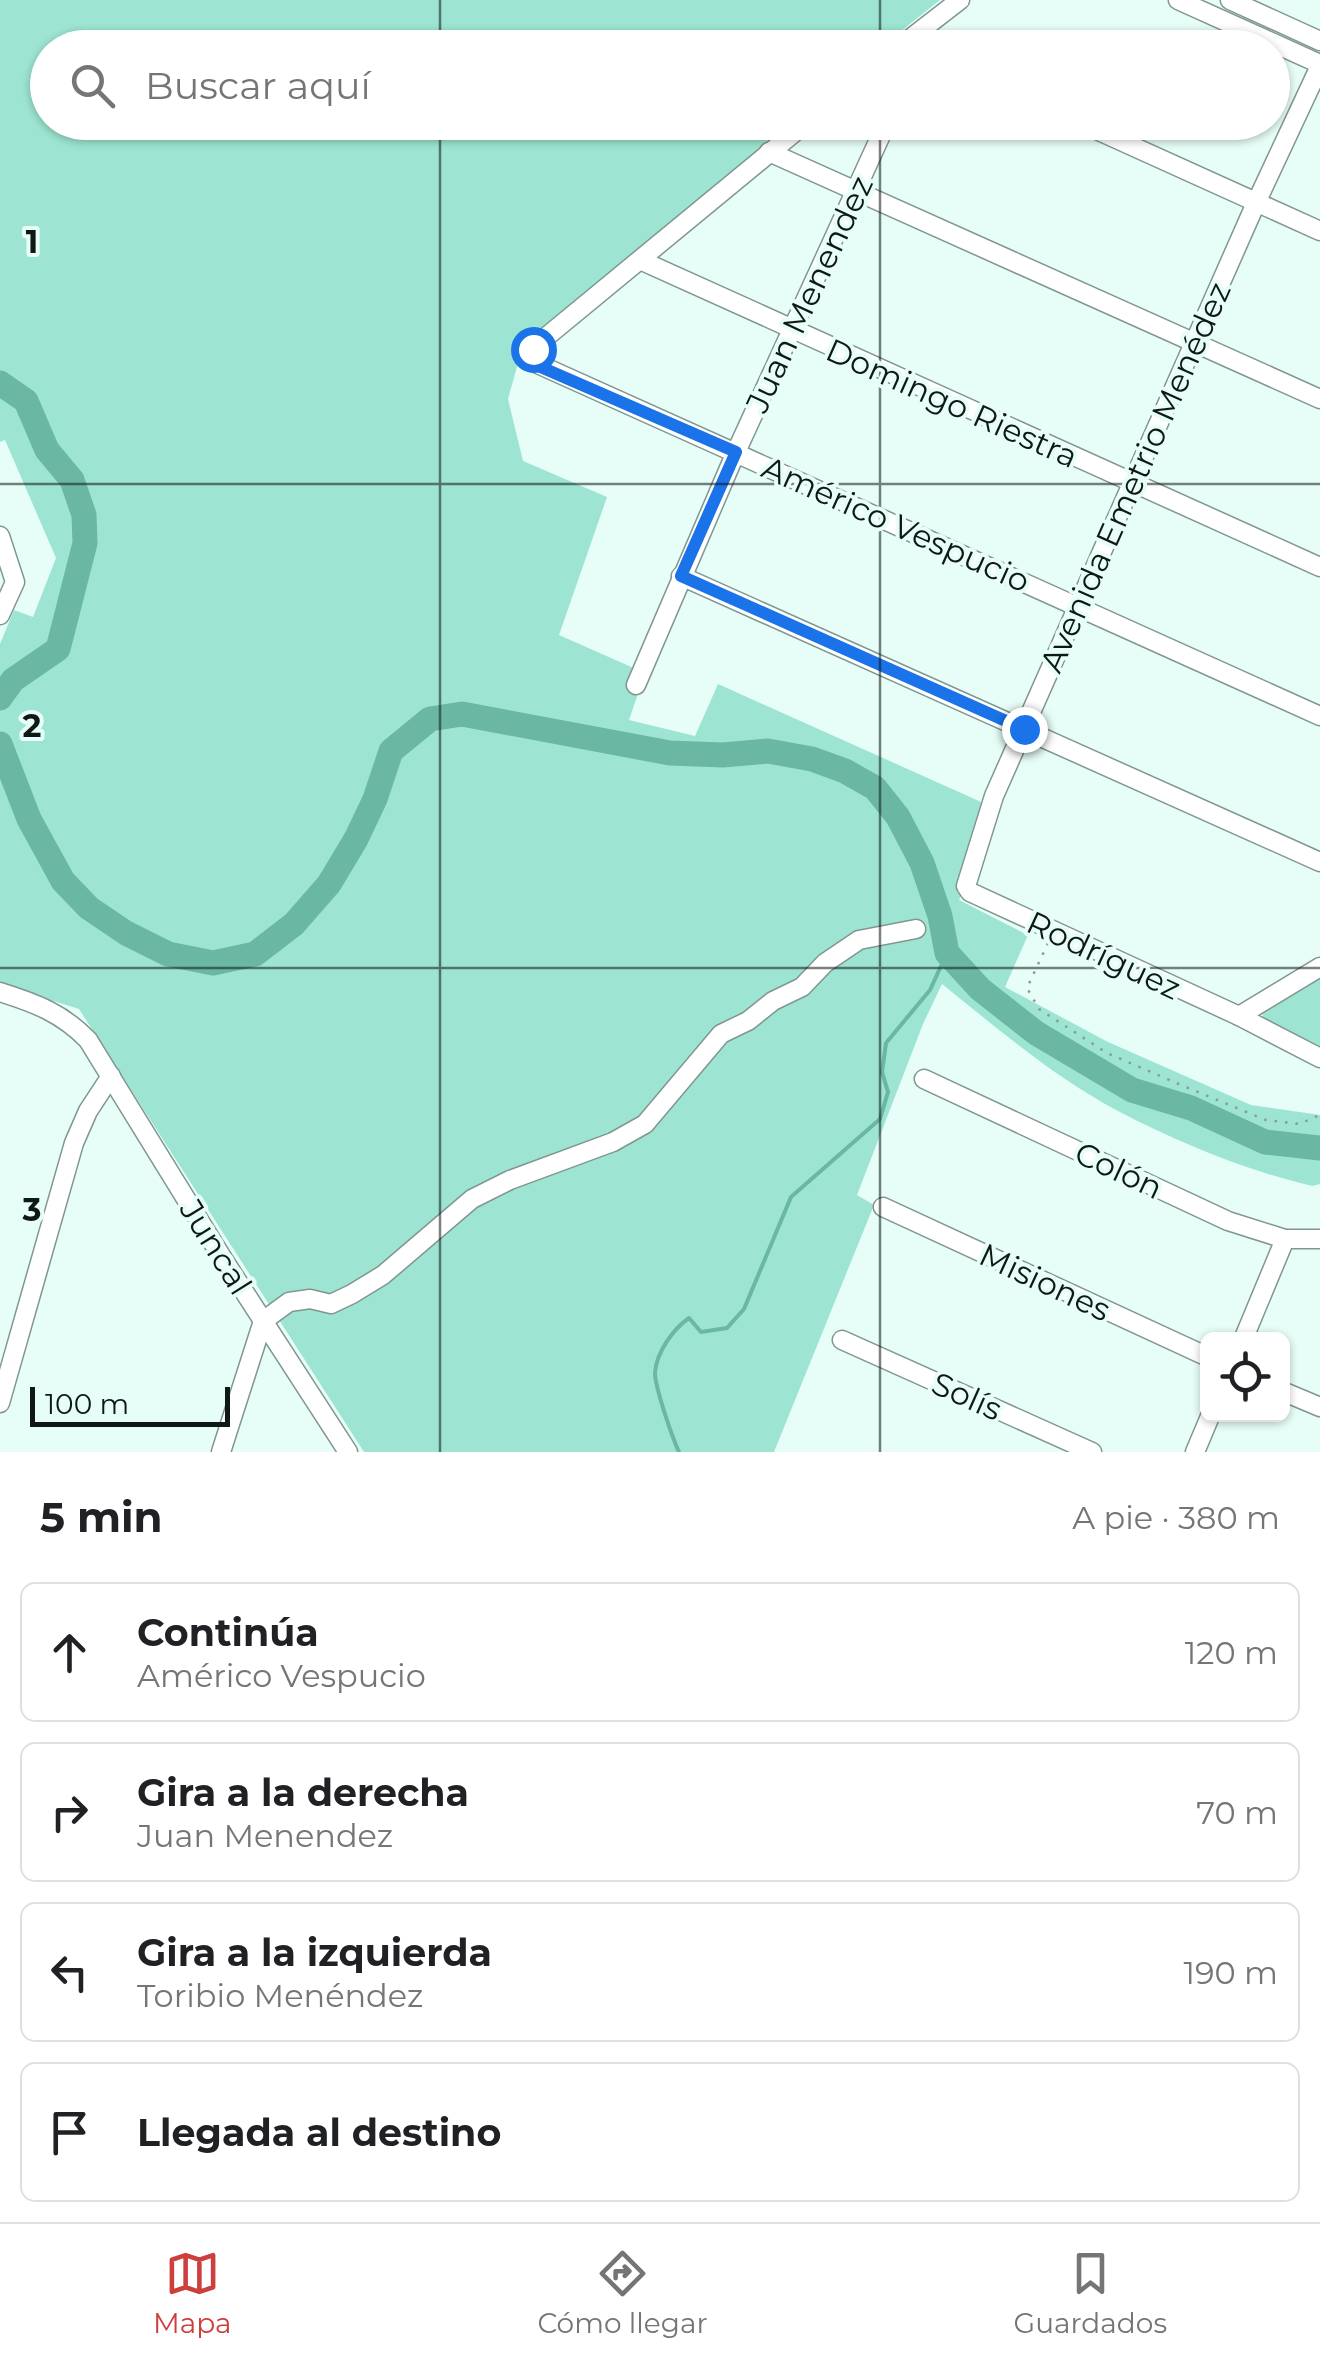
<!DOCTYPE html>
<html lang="es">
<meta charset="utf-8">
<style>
body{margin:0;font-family:Montserrat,sans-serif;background:#f2f2f2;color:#202124}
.controls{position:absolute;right:30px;bottom:30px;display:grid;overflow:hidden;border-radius:15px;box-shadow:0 2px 8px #0004}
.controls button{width:90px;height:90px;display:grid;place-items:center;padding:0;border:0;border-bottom:2px solid #e0e0e0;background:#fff;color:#202124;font:50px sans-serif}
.scale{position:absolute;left:30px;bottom:25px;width:200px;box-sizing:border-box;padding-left:10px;border:5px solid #101816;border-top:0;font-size:28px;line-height:35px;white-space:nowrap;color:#101816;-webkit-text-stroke:8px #e6fef7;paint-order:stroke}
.stop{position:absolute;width:30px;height:30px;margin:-22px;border:8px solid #1a73e8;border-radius:50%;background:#fff}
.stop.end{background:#1a73e8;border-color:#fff;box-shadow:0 2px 10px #0008}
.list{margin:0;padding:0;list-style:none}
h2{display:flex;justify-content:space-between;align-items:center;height:130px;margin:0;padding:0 40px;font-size:42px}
h2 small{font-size:32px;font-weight:400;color:#757577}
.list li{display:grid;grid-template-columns:65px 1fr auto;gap:30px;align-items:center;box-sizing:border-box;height:140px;margin:0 20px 20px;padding:0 20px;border:2px solid #e0e0e0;border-radius:15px}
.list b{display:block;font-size:38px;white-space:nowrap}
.list p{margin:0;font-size:32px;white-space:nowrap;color:#757577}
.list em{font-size:32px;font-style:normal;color:#757577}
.icon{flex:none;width:55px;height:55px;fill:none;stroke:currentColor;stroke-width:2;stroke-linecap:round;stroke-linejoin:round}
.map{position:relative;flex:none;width:1320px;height:1452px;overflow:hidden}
.search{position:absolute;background:#fff;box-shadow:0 2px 8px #0004;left:30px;right:30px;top:30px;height:110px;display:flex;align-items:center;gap:25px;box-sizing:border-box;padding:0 35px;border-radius:55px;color:#757577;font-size:38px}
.sheet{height:770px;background:#fff}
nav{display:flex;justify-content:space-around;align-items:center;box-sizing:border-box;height:140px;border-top:2px solid #e0e0e0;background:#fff;font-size:28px;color:#757577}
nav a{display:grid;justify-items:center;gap:5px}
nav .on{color:#cd3f3d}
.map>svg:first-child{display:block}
.green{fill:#9de5d2}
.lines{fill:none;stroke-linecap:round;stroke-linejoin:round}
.stream{stroke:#6ab7a4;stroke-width:4}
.river{stroke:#6ab7a4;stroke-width:25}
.minor-casing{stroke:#809690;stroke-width:21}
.path{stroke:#8a9b96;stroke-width:2.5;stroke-dasharray:2.5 8;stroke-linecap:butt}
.minor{stroke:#fff;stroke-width:18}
.route{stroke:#1a73e8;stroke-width:12}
.grid{fill:none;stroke:#101816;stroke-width:2.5;stroke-opacity:0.55}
.labels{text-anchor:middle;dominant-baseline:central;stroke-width:8;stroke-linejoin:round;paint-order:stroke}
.street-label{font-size:32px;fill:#101816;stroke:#e6fef7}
.grid-label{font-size:32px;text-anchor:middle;font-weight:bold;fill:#101816;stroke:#e6fef7;stroke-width:8;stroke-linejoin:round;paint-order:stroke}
</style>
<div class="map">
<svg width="1320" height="1452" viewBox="0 0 1320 1452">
<rect width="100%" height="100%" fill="#e6fef7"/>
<g class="green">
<path d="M0 0H940L881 47 48 48V122L789 123 521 352 508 399 523 461 607 497 559 635 645 673 629 720 695 736 718 684 999 810 959 900 1028 935 1005 987 1108 1042 1251 1105 1320 1115V1184L1312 1186C1245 1170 1179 1143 1118 1111 1054 1077 998 1029 942 984L923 1024 857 1195 874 1205 774 1452H364L79 1009 0 984V644L14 610 33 617 56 558 5 440 0 442Z"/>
<path d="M1320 974V1049L1263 1017 1262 1007Z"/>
</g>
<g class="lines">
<path class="stream" d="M679 1452C672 1437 655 1387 655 1373 656 1353 673 1329 689 1318L701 1332 727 1328 744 1309 791 1197 880 1119 888 1092 882 1072 886 1043 930 990 947 953"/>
<g class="river">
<path d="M0 383 26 401 47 450 72 480 84 515 85 543 58 649 13 680 0 698"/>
<path d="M0 744 29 819 63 881 89 908 126 933 168 954 213 963 255 954 294 924 329 884 356 839 375 799 391 751 430 719 462 714 670 753 723 755 768 751 812 759 845 771 875 788 898 817 922 863 940 916 947 953 980 989 1036 1033 1132 1090 1191 1108 1265 1142 1320 1148"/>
</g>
<g class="minor-casing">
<g id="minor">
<path d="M1178 0 1320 64"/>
<path d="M1230 0 1320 41"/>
<path d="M898 48 960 0"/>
<path d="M1320 66 1256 203 994 796 966 886 970 892 1239 1016 1320 1058"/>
<path d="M807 122 540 342 533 349 531 361 1320 716"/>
<path d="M1079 122 1320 231"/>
<path d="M769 152 1320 399"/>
<path d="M640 260 1320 567"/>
<path d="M0 536 15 582 0 615"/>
<path d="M681 576 1320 862"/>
<path d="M636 685 736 452 887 122"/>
<path d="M0 992C35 1003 62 1013 88 1040L223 1259 348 1452"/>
<path d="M1239 1016 1320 967"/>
<path d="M924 1079 1228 1221 1285 1239H1320"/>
<path d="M883 1207 1208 1357"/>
<path d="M842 1340 1092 1452"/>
<path d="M1243 1340 1285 1239"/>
<path d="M1282 1391 1320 1407"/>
<path d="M0 1403 74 1143 88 1111 111 1076"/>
<path d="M221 1452 263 1321 289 1302 310 1299 331 1304 352 1294 383 1275 472 1199 510 1180 613 1142 645 1124 721 1034 748 1021 773 1001 802 987 825 963 859 940 916 929"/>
<path d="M1195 1452 1211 1414"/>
</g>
</g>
<path class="path" d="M1048 943 1027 988 1039 1009 1107 1053 1181 1085 1266 1120 1299 1124 1320 1115"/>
<use href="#minor" class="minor"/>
</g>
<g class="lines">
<path class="route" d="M533 349 530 361 536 365 736 452 681 576 1024 729"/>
</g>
<path class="grid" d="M440 0V48M880 0V48M440 122V1452M880 122V1452M0 484H1320M0 968H1320"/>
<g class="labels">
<g class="street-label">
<text transform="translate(809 294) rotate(-65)">Juan Menendez</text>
<text transform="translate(952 403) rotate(24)">Domingo Riestra</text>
<text transform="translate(1135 477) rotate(-66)">Avenida Emetrio Menédez</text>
<text transform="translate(896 524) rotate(24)">Américo Vespucio</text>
<text transform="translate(1104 955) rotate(25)">Rodríguez</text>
<text transform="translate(1119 1170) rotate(25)">Colón</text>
<text transform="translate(216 1247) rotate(58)">Juncal</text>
<text transform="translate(1045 1282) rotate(25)">Misiones</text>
<text transform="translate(967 1396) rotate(24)">Solís</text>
</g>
</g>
<g class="grid-label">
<text x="32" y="253">1</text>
<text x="32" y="737">2</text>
<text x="32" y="1221">3</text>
</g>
</svg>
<div class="controls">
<button><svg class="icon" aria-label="locate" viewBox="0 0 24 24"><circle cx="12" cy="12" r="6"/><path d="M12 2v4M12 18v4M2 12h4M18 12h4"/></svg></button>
</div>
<div class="scale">100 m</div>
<div class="stop" style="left:533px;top:349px"></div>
<div class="stop end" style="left:1024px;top:729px"></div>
<div class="search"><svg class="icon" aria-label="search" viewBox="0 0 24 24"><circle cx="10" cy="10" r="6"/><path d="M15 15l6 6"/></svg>Buscar aquí</div>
</div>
<section class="sheet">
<h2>5 min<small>A pie · 380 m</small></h2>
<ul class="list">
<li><svg class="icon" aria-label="ahead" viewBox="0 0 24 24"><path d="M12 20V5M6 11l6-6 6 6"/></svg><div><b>Continúa</b><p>Américo Vespucio</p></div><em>120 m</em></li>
<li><svg class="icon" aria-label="right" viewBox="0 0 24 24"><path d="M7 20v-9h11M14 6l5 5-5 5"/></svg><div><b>Gira a la derecha</b><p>Juan Menendez</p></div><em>70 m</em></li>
<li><svg class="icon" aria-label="left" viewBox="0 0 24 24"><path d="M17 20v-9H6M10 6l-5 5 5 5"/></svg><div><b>Gira a la izquierda</b><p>Toribio Menéndez</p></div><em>190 m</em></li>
<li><svg class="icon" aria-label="arrive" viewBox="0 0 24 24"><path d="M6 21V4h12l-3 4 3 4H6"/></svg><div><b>Llegada al destino</b></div></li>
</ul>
</section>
<nav>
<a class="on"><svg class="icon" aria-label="map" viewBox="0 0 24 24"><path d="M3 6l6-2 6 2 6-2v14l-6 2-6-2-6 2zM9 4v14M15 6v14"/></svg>Mapa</a>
<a><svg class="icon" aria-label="directions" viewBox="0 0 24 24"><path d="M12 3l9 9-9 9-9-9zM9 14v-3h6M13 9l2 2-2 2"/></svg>Cómo llegar</a>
<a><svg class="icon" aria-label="saved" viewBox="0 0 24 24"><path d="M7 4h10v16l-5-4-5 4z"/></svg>Guardados</a>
</nav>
